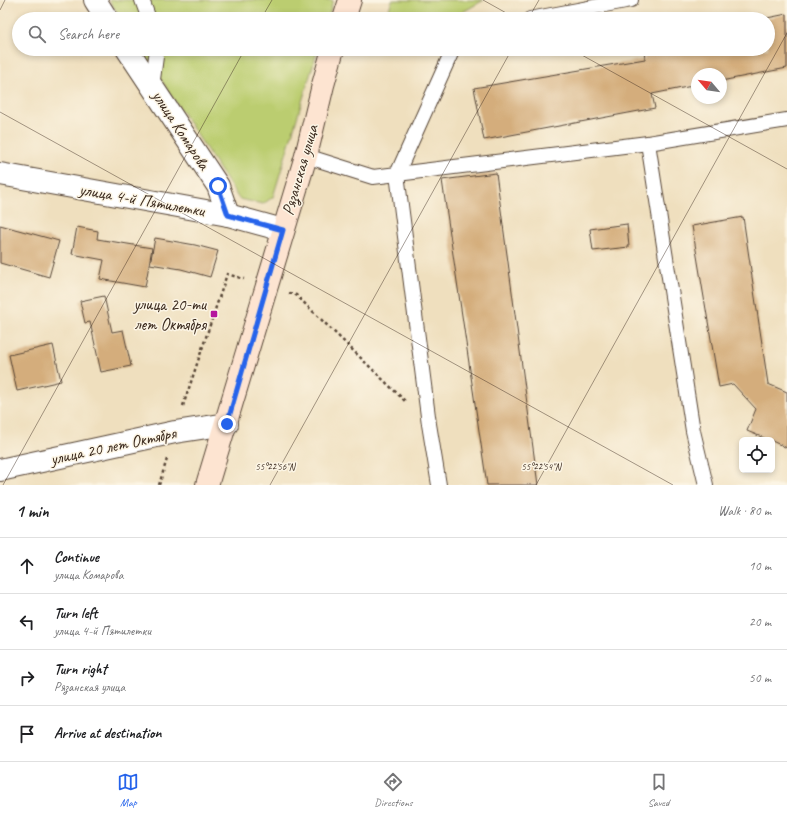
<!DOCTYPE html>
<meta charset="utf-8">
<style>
body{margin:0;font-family:Caveat,sans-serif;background:#f2f2f2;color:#202124}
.controls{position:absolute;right:12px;bottom:12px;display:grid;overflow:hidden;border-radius:6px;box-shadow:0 2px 6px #0003}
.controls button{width:36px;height:36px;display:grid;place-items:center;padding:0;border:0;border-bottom:1px solid #e0e0e0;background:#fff;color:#202124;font:20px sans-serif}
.compass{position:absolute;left:691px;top:68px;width:36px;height:36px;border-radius:50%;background:#fff;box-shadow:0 2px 6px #0003;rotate:299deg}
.stop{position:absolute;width:12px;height:12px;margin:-9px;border:3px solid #2563eb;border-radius:50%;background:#fff}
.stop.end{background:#2563eb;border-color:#fff;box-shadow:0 1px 4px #0008}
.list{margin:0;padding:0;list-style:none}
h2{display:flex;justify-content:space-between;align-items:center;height:52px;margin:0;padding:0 16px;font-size:17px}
h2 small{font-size:13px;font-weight:400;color:#757577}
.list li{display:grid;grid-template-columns:26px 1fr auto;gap:12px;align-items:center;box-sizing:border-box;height:56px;padding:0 16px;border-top:1px solid #e0e0e0}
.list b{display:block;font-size:15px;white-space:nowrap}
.list p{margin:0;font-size:13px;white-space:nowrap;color:#757577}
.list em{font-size:13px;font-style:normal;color:#757577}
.icon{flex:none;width:22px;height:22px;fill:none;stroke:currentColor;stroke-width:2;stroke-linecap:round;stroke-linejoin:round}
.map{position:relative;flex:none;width:787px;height:485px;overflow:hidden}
.search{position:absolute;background:#fff;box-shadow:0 2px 6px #0003;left:12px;right:12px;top:12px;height:44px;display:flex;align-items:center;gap:10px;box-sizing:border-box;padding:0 14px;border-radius:22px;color:#757577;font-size:15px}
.sheet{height:276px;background:#fff}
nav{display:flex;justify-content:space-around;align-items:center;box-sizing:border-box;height:56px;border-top:1px solid #e0e0e0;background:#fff;font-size:11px;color:#757577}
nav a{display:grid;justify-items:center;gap:2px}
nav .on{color:#2563eb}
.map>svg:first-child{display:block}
.green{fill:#bbcd70;stroke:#7b7c47}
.building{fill:#d4ad7c}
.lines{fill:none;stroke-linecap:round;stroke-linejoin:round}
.service-casing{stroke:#564536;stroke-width:16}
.minor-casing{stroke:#564536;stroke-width:24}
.secondary-casing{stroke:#564536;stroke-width:24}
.path{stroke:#564536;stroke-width:2.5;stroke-dasharray:3 3;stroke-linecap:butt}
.service{stroke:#fff;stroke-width:14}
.minor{stroke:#fff;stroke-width:22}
.secondary{stroke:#fde4d1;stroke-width:22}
.route{stroke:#2563eb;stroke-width:5}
.ticks{fill:none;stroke:#3b2a1e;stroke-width:1;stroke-opacity:0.45}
.poi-dot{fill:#b5179e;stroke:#fcf5e5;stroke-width:1.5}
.labels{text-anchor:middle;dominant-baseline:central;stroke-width:3;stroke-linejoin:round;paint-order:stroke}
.street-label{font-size:17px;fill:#3b2a1e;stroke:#fcf5e5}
.poi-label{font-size:17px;fill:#3b2a1e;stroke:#fcf5e5;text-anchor:end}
.ticks-label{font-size:10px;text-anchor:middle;fill:#3b2a1e;stroke:#fcf5e5;stroke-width:3;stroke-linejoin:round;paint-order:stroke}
</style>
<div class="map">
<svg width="787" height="485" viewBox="0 0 787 485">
<rect width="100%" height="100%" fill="#fcf5e5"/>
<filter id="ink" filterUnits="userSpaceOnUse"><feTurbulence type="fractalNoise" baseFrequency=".025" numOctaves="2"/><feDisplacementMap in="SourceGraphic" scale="8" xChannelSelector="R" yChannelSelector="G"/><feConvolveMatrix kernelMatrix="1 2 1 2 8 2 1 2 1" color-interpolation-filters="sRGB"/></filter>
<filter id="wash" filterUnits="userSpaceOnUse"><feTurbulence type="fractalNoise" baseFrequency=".012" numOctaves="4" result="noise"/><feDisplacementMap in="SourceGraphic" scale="16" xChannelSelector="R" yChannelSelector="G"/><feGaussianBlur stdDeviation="0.9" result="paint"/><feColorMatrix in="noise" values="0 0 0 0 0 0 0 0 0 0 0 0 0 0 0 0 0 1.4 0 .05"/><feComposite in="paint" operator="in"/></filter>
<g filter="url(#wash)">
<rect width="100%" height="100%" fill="#efdfbe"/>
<g class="green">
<path d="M109 0H333L328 19H121Z"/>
<path d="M392 0H484L459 14 386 19Z"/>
<path d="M141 49H318L273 197 263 204 239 199Z"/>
</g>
<g id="blocks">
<g class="building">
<path d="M787 14V68L721 81V74H697V85L652 94 655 108 484 140 474 88 645 59 644 49H768V19H762Z"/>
<path d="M496 173 538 485H487L442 180Z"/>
<path d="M743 217 768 384 787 392V448L772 441V440H769L747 431 756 409 733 384 719 387 692 226Z"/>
<path d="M627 224 629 247 593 251 590 229Z"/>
<path d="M0 225 59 241 49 277 0 263Z"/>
<path d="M77 227 98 231 97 239 152 248 145 287 100 279 104 260 72 254Z"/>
<path d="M155 238 195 245 218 251 210 277 181 269 150 264Z"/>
<path d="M104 296 112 332 123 330 131 366 101 372 90 322 85 323 80 301Z"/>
<path d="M53 345 61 381 17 391 9 355Z"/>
</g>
</g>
</g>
<g filter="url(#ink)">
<use href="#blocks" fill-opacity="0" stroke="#564536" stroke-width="1"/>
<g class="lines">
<g class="service-casing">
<g id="service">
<path d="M142 0 149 19"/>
<path d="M530 19 631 0"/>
<path d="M152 87 157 49"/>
<path d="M648 143 693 431 706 485"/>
<path d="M306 156 373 177 648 143 787 120"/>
<path d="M439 485 429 424 397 174 453 49"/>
</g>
</g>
<g class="minor-casing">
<g id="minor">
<path d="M95 0 107 19"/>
<path d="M127 49 218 186 228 215"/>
<path d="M0 174 228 215 283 230"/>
<path d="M0 470 175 432 227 424"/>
</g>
</g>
<g class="secondary-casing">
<g id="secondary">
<path d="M344 19 350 0"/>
<path d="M207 485 306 156 323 85 333 49"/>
</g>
</g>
<g class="path">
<path d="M289 293 296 295 406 402"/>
<path d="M183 406 227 274 244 279"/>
<path d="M159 485 167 459"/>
</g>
<use href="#service" class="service"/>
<use href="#minor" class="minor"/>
<use href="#secondary" class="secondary"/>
</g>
</g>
<g class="lines" filter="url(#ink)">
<path class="route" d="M218 186 228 215 283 230 227 424"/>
</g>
<path class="ticks" d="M483 0 517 19M0 10 5 0M261 19 272 0M528 19 539 0M571 49 787 169M0 112 673 485M3 485 245 49M270 485 512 49M536 485 787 33"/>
<rect class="poi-dot" x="210" y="310" width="8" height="8" rx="2"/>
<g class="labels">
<g class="street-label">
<text transform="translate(181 130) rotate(57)">улица Комарова</text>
<text transform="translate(300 170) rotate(-74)">Рязанская улица</text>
<text transform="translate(142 200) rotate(10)">улица 4-й Пятилетки</text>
<text transform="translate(113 446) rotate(-12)">улица 20 лет Октября</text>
</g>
<g class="poi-label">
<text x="206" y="304">улица 20-ти<tspan x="206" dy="20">лет Октября</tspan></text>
</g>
</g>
<g class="ticks-label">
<text x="275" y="470">55°22'56"N</text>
<text x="541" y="470">55°22'54"N</text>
</g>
</svg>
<div class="controls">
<button><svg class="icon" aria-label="locate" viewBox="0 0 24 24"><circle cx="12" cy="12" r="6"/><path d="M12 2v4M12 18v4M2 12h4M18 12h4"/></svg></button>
</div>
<svg class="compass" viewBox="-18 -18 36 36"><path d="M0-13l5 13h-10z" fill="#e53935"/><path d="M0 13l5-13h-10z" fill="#757577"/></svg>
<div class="stop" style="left:218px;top:186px"></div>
<div class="stop end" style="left:227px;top:424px"></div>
<div class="search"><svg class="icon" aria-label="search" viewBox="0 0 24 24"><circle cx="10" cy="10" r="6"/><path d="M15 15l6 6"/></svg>Search here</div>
</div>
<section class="sheet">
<h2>1 min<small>Walk · 80 m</small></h2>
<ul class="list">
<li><svg class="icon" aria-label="ahead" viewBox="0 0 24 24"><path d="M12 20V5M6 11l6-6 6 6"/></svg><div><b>Continue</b><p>улица Комарова</p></div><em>10 m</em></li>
<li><svg class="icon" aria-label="left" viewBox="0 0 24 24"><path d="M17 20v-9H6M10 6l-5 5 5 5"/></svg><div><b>Turn left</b><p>улица 4-й Пятилетки</p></div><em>20 m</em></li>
<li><svg class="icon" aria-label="right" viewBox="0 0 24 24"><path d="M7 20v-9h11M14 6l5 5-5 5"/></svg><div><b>Turn right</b><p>Рязанская улица</p></div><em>50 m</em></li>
<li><svg class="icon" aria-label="arrive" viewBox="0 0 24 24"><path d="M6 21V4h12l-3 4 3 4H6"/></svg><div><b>Arrive at destination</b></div></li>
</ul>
</section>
<nav>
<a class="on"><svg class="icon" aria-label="map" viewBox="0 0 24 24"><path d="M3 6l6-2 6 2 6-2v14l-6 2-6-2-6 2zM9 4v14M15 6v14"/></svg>Map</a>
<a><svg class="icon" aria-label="directions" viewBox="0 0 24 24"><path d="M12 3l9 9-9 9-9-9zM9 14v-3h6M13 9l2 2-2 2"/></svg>Directions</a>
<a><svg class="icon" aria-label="saved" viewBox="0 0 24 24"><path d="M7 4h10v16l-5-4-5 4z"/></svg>Saved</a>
</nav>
